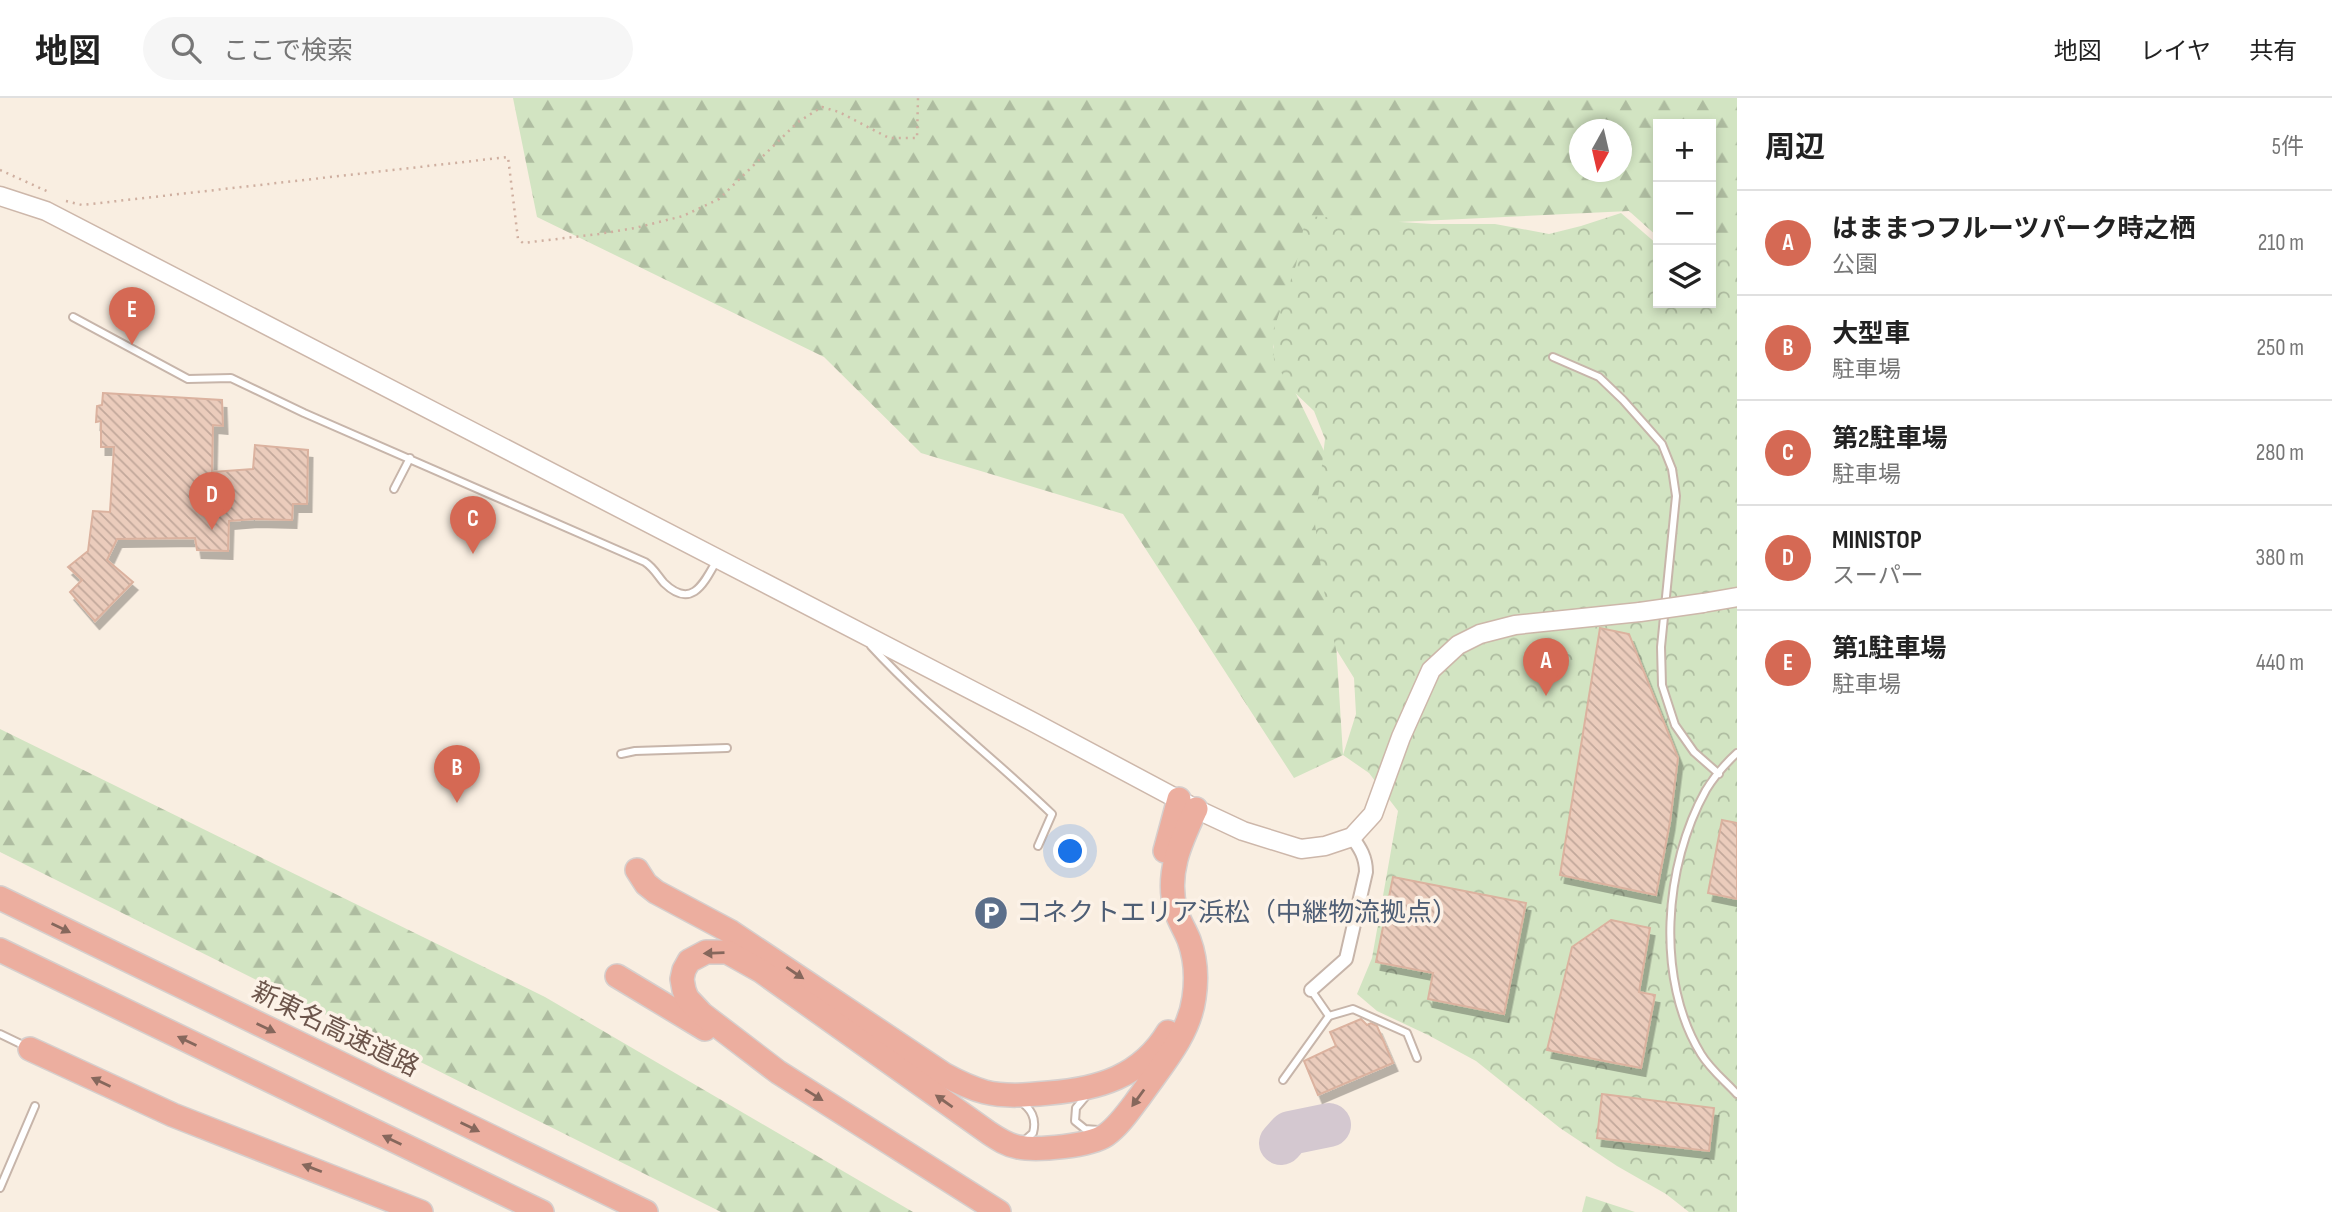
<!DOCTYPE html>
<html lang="ja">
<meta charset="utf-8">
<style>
body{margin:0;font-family:"Sofia Sans Condensed","Noto Sans JP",sans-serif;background:#f6f6f6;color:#222}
.controls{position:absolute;right:21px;top:21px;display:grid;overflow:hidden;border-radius:0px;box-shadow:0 4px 10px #0003}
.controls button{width:63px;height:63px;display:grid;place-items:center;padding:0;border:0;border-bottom:2px solid #e0e0e0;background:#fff;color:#222;font:35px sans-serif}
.compass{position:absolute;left:1569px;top:21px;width:63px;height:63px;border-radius:50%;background:#fff;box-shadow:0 4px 10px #0003;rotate:188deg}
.you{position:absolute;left:1071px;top:754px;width:24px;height:24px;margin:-18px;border:5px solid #fff;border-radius:50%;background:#1a73e8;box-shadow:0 0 0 10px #1a73e833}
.badge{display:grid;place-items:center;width:46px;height:46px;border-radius:50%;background:#d56954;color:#fff;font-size:23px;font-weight:700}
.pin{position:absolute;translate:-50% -58px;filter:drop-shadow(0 2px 4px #0008)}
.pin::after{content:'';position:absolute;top:37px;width:24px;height:21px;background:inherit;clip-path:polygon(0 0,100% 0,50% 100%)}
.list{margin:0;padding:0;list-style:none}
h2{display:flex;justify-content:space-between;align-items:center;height:91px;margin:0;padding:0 28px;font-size:30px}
h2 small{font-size:23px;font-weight:400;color:#767676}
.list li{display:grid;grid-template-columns:46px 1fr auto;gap:21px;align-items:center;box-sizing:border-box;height:105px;padding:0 28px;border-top:2px solid #e0e0e0}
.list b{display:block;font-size:26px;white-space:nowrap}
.list p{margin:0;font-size:23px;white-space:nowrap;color:#767676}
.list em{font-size:23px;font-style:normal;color:#767676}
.icon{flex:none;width:38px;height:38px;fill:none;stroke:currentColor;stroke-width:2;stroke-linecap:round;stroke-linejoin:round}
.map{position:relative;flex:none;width:1737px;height:1114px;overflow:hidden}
header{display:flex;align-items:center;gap:42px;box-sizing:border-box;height:98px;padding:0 35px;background:#fff;border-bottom:2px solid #e0e0e0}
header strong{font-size:33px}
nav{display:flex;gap:38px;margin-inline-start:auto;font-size:24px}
.search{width:490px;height:63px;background:#f6f6f6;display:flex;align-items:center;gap:18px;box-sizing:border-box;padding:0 24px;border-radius:38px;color:#767676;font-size:26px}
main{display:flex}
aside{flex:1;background:#fff}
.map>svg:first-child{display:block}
.forest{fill:url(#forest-firs);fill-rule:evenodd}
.park{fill:url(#park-crowns)}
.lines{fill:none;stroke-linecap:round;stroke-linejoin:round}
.taxiway{stroke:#d4c8d0;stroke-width:44}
.building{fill:url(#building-back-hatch);stroke:#dbb29f;stroke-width:2;filter:url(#shadow)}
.lane-casing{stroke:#c7b5aa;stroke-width:10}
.street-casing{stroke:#c7b5aa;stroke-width:16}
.secondary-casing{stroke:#cdb7aa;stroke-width:21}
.highway-casing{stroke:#d6cfcd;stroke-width:26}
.path{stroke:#cfafa0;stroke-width:2.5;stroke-dasharray:2 5;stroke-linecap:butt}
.lane{stroke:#fff;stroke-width:6}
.street{stroke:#fff;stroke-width:12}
.secondary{stroke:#fff;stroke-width:18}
.highway{stroke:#ecae9f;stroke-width:23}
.secondary-bridge-casing{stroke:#cdb7aa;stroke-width:21;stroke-linecap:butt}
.secondary-bridge{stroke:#fff;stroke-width:18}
.oneway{fill:#86675c}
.labels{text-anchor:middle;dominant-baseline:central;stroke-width:7;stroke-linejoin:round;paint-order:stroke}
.service-label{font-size:26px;fill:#4e5e75;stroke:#fcf2e7;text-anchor:start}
.street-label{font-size:26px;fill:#6c554b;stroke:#fcf2e7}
</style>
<header>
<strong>地図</strong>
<div class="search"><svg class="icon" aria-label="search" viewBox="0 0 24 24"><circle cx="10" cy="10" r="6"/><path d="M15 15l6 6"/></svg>ここで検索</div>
<nav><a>地図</a><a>レイヤ</a><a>共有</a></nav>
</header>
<main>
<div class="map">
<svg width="1737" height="1114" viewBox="0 0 1737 1114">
<defs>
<pattern id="forest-firs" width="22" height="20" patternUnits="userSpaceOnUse" patternTransform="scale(1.75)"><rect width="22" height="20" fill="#d2e4c2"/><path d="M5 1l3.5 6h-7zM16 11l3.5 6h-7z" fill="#aebca0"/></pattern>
<pattern id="park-crowns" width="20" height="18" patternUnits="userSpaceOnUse" patternTransform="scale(1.75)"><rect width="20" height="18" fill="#d2e4c2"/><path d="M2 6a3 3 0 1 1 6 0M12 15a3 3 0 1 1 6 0" fill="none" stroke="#aebca0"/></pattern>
<pattern id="building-back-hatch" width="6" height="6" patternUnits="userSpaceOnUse" patternTransform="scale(1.75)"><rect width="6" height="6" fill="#ebccbc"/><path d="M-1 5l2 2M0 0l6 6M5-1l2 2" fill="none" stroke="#c2a89b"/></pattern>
<filter id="shadow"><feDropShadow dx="4.5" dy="8" stdDeviation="0" flood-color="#0004"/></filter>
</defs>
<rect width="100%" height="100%" fill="#f9eee1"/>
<g class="forest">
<path d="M513 0H1737V155L1711 154V26H1658V139L1629 113 1313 128 1273 249 1324 353 1343 657 1294 680 1123 416 921 355 824 259 537 119ZM1580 32H1622V74H1580Z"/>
<path d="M0 631 545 899 913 1114H721L0 754Z"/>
<path d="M1586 1098 1635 1114H1582Z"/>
</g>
<path class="park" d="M1621 115 1658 147V205H1711V153L1727 151 1737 155V1114H1689L1666 1096 1617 1068 1560 1030 1476 963 1428 937 1377 913 1357 896 1372 860 1398 713 1369 675 1343 657 1356 616 1354 580 1336 551 1327 514 1315 426 1325 341 1314 313 1291 291 1274 262 1273 233 1296 167 1306 118 1432 126H1495L1549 136 1581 128Z"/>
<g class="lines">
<path class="taxiway" d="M1281 1045 1290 1035 1329 1027"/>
</g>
<g class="building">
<path d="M103 295 222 302 223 328 213 327 212 374 253 371 255 347 308 352 307 406H293L292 422 254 421 229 423 228 453 197 452 195 440 117 441 107 462 133 484 95 523 70 494 82 482 68 469 88 453 93 413 110 414 114 349H101V323L96 324 97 308 102 307Z"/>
<path d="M1600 530 1629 536 1678 660 1670 724 1656 797 1560 777Z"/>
<path d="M1722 722 1737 725V801L1708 795Z"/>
<path d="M1393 779 1526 805 1504 916 1428 901 1433 875 1376 864Z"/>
<path d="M1611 822 1650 830 1639 894 1655 897 1641 970 1547 952 1572 849Z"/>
<path d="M1361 921 1367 927 1371 925 1377 928 1393 965 1318 997 1304 963 1336 948 1330 934Z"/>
<path d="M1602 996 1714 1010 1709 1053 1597 1040Z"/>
</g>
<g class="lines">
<g class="lane-casing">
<g id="lane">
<path d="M73 219 188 281 231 280 304 315 645 464C654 470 657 477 664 485 692 512 704 485 717 462"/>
<path d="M1553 259 1599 279 1623 302 1662 346 1672 371 1676 398 1661 549 1662 587 1675 627 1694 654 1719 676"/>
<path d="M394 391 410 360"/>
<path d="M871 548C927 609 993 659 1052 716L1038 748"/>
<path d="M1737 655C1726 665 1714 679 1706 692 1664 767 1655 881 1701 956 1710 971 1725 983 1737 996"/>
<path d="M621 656 635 653 727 650"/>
<path d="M1329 918 1353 911 1407 935 1417 960"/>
<path d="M0 936 25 948"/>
<path d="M1283 982 1329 918 1311 892"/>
<path d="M1087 997 1076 1010 1075 1023 1085 1031 1098 1032"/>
<path d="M1020 1003C1031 1011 1037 1020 1033 1035L1025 1042"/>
<path d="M0 1090 35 1008"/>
</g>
</g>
<g class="street-casing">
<path id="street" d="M1311 892 1346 861 1366 774C1366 759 1360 750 1352 739"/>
</g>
<g class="secondary-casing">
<g id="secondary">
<path d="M0 98 46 113 1033 624 1196 711 1243 733 1301 751 1325 748 1352 739 1373 716 1401 639 1431 572 1458 547 1480 536 1515 527 1640 514"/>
<path d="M1703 505 1737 499"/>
</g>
</g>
<g class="highway-casing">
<g id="highway">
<path d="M1165 753 1179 701"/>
<path d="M637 772 646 786 656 794 731 834 945 977C958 984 970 990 985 994 1005 999 1028 997 1049 995 1098 991 1141 979 1168 934"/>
<path d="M0 800 646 1114"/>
<path d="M0 852 542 1114"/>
<path d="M617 878 705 931"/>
<path d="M30 951 173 1017 421 1114"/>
<path d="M999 1114 778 974 702 916 687 900 684 892 682 881 684 872 689 863 706 854H727L761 873 989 1035C998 1041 1007 1047 1018 1049 1037 1053 1090 1048 1106 1037 1120 1027 1131 1010 1141 997 1162 967 1189 937 1194 900 1197 880 1196 861 1189 842 1185 832 1179 823 1176 813 1165 776 1181 743 1196 711"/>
</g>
</g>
<g class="path">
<path d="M0 72 51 95"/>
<path d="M66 103 82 107 508 59 518 141 523 145 599 136 635 130 683 118 719 101 798 24 822 9 839 14 889 40H917L918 0"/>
</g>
<use href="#lane" class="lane"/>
<use href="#street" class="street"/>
<use href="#secondary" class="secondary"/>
<use href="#highway" class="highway"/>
<g class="secondary-bridge-casing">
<path id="secondary-bridge" d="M1640 514 1703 505"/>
</g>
<use href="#secondary-bridge" class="secondary-bridge"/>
</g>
<defs><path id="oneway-solid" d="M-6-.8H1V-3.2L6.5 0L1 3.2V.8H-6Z" transform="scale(1.75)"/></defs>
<g class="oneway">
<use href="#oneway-solid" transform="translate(61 830) rotate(26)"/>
<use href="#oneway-solid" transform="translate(714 855) rotate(178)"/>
<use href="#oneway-solid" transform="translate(795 875) rotate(34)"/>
<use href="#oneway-solid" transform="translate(266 930) rotate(26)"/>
<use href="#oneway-solid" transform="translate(187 943) rotate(-154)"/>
<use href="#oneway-solid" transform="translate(101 984) rotate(-155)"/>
<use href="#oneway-solid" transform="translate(814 997) rotate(32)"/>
<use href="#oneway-solid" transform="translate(1138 1000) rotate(126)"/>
<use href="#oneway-solid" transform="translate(944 1003) rotate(-145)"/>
<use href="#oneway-solid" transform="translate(470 1029) rotate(26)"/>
<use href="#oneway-solid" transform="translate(392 1042) rotate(-154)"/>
<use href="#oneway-solid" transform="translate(312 1070) rotate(-159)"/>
</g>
<defs>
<g id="parking-disc" transform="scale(1.75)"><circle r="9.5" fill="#5c6f8a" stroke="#fcf2e7"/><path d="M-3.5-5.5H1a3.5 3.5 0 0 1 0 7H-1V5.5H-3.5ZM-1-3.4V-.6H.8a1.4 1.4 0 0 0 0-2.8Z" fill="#fff"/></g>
</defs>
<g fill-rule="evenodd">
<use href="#parking-disc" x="991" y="815"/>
</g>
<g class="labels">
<g class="service-label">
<text x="1016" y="815">コネクトエリア浜松（中継物流拠点）</text>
</g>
<g class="street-label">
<text transform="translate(335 932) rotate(26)">新東名高速道路</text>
</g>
</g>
</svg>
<div class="controls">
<button>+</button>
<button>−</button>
<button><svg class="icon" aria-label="layers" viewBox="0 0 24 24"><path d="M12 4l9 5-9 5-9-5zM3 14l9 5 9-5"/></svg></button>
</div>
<svg class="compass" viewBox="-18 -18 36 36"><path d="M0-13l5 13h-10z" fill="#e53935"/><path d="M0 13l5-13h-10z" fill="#767676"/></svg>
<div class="you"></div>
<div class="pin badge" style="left:1546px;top:598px">A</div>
<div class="pin badge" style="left:457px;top:705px">B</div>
<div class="pin badge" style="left:473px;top:456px">C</div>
<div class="pin badge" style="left:212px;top:432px">D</div>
<div class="pin badge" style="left:132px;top:247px">E</div>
</div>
<aside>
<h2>周辺<small>5件</small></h2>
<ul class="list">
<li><span class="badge">A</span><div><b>はままつフルーツパーク時之栖</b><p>公園</p></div><em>210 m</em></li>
<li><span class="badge">B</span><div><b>大型車</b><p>駐車場</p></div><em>250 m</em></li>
<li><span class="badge">C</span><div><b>第2駐車場</b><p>駐車場</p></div><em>280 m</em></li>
<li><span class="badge">D</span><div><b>MINISTOP</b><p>スーパー</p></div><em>380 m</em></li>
<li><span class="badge">E</span><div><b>第1駐車場</b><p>駐車場</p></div><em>440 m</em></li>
</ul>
</aside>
</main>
